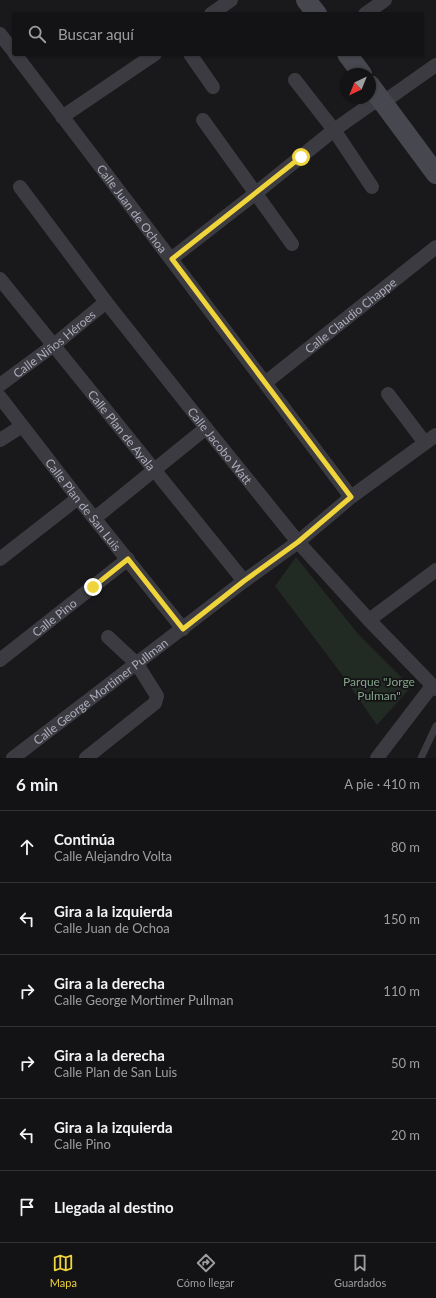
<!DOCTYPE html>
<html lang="es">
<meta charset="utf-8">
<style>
body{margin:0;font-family:Lato,sans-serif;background:#1c1b1d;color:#f1f3f6}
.compass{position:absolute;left:340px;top:68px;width:36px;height:36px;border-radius:50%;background:#131214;box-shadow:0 1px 3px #0004;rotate:223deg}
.stop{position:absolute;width:12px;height:12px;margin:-9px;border:3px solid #f0d43b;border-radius:50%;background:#fff}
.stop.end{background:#f0d43b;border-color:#fff;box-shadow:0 1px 4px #0008}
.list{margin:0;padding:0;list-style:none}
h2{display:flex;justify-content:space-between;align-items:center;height:52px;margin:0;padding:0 16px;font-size:17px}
h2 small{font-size:13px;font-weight:400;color:#9d9ea0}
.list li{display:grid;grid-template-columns:26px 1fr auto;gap:12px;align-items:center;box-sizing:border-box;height:72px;padding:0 16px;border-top:1px solid #323234}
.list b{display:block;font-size:15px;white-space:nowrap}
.list p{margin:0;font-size:13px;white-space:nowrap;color:#9d9ea0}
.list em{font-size:13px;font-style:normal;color:#9d9ea0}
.icon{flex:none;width:22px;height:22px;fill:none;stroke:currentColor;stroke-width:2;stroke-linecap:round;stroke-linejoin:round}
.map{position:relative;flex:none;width:436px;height:758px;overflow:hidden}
.search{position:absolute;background:#131214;box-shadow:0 1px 3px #0004;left:12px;right:12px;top:12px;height:44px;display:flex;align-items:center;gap:10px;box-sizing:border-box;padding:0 14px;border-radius:4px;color:#9d9ea0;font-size:15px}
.sheet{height:484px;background:#131214}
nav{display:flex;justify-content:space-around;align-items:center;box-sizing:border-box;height:56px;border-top:1px solid #323234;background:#131214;font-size:11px;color:#9d9ea0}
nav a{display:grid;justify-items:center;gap:2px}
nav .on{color:#f0d43b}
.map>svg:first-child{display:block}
.green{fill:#222a24}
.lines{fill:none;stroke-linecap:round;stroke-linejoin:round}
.lane{stroke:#3b3b41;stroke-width:7}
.street{stroke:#3b3b41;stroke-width:14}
.secondary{stroke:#47484f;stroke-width:20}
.route{stroke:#f0d43b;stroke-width:5}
.labels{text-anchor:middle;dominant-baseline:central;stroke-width:3.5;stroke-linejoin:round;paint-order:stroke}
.street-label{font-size:12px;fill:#abacba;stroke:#141315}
.park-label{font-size:12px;fill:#82a48a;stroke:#141315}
</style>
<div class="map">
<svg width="436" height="758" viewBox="0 0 436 758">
<rect width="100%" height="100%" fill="#19181a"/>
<path class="green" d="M296 557 359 635 411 687 377 725 340 672 275 586Z"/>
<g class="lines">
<path class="lane" d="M421 758 436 726"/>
<g class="street">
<path d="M211 14 231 0"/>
<path d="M365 14 385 0"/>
<path d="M0 34 14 52"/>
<path id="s1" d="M15 54 265 383 351 497"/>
<path d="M190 54 213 87"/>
<path d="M295 80 334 130 372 187"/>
<path d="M62 117 155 54"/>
<path d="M203 120 292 244"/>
<path id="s2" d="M20 187 106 302 206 428 298 542 369 620 436 689"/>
<path d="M171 259 256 193 334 130 371 104 382 101 392 96 436 65"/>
<path id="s3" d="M0 279 244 581"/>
<path id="s4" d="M265 383 436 247"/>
<path id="s5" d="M0 385 54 345 106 302"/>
<path d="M388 394 425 443"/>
<path id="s6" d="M0 397 78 498 183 629"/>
<path d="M0 440 22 426"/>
<path d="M95 518 206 428"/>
<path d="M0 559 78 498"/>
<path d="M369 620 436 570"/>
<path id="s7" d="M0 660 128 559"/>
<path id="s8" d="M13 758 244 581 298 542 351 497 436 435"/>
<path d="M86 758 155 703 157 696 137 664 108 637"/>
<path d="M377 758 432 686"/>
</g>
<g class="secondary">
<path d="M306 0 317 14"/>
<path d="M347 54 362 74"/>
<path d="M370 85 436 174"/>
</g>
</g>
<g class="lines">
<path class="route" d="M93 587 128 559 183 629 244 581 298 542 351 497 172 259 301 157"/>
</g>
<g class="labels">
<g class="street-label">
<text stroke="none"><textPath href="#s1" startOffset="194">Calle Juan de Ochoa</textPath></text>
<text stroke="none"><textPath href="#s4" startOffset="109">Calle Claudio Chappe</textPath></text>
<text stroke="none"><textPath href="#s5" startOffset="68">Calle Niños Héroes</textPath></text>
<text stroke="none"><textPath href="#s3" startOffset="194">Calle Plan de Ayala</textPath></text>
<text stroke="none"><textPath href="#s2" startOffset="327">Calle Jacobo Watt</textPath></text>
<text stroke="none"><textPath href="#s6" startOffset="136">Calle Plan de San Luis</textPath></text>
<text stroke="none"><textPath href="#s7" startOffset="69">Calle Pino</textPath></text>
<text stroke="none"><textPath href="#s8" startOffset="110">Calle George Mortimer Pullman</textPath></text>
</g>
<g class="park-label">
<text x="379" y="681">Parque "Jorge<tspan x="379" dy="14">Pulman"</tspan></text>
</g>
</g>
</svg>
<svg class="compass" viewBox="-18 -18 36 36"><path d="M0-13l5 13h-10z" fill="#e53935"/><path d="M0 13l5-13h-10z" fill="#9d9ea0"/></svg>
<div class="stop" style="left:301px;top:157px"></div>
<div class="stop end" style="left:93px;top:587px"></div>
<div class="search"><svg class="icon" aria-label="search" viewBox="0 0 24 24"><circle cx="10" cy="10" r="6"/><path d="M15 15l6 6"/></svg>Buscar aquí</div>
</div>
<section class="sheet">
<h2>6 min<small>A pie · 410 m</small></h2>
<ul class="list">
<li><svg class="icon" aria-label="ahead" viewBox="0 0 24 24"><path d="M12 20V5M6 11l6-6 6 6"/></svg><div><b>Continúa</b><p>Calle Alejandro Volta</p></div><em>80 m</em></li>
<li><svg class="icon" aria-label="left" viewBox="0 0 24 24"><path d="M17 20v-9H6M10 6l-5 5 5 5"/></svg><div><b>Gira a la izquierda</b><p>Calle Juan de Ochoa</p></div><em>150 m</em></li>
<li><svg class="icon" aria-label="right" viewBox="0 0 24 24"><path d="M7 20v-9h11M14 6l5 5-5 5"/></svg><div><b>Gira a la derecha</b><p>Calle George Mortimer Pullman</p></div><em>110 m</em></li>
<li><svg class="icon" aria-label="right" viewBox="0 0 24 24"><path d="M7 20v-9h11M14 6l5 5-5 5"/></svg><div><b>Gira a la derecha</b><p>Calle Plan de San Luis</p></div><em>50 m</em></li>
<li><svg class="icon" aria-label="left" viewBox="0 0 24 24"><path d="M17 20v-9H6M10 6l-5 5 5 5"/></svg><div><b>Gira a la izquierda</b><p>Calle Pino</p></div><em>20 m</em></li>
<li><svg class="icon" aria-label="arrive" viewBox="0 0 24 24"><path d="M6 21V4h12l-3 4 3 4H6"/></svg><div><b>Llegada al destino</b></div></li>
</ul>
</section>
<nav>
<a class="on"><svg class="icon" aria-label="map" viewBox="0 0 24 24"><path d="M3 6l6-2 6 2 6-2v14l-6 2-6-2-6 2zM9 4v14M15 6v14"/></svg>Mapa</a>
<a><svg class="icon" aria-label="directions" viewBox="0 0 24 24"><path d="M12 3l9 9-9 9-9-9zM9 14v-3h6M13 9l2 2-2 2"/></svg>Cómo llegar</a>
<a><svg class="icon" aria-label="saved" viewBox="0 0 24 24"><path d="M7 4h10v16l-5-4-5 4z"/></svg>Guardados</a>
</nav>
